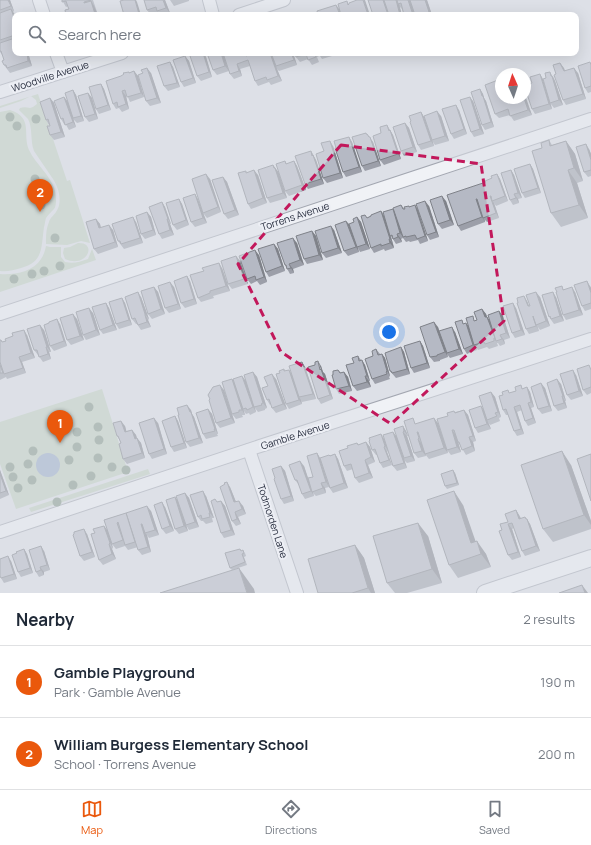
<!DOCTYPE html>
<meta charset="utf-8">
<style>
body{margin:0;font-family:Manrope,sans-serif;background:#f2f2f3;color:#1f2937}
.compass{position:absolute;left:495px;top:68px;width:36px;height:36px;border-radius:50%;background:#fff;box-shadow:0 4px 16px #0002;rotate:357deg}
.you{position:absolute;left:389px;top:332px;width:14px;height:14px;margin:-10px;border:3px solid #fff;border-radius:50%;background:#1a73e8;box-shadow:0 0 0 6px #1a73e833}
.badge{display:grid;place-items:center;width:26px;height:26px;border-radius:50%;background:#ea580c;color:#fff;font-size:13px;font-weight:700}
.pin{position:absolute;translate:-50% -33px;filter:drop-shadow(0 1px 2px #0008)}
.pin::after{content:'';position:absolute;top:21px;width:14px;height:12px;background:inherit;clip-path:polygon(0 0,100% 0,50% 100%)}
.list{margin:0;padding:0;list-style:none}
h2{display:flex;justify-content:space-between;align-items:center;height:52px;margin:0;padding:0 16px;font-size:17px}
h2 small{font-size:13px;font-weight:400;color:#747a83}
.list li{display:grid;grid-template-columns:26px 1fr auto;gap:12px;align-items:center;box-sizing:border-box;height:72px;padding:0 16px;border-top:1px solid #e0e1e3}
.list b{display:block;font-size:15px;white-space:nowrap}
.list p{margin:0;font-size:13px;white-space:nowrap;color:#747a83}
.list em{font-size:13px;font-style:normal;color:#747a83}
.icon{flex:none;width:22px;height:22px;fill:none;stroke:currentColor;stroke-width:2;stroke-linecap:round;stroke-linejoin:round}
.map{position:relative;flex:none;width:591px;height:593px;overflow:hidden}
.search{position:absolute;background:#fff;box-shadow:0 4px 16px #0002;left:12px;right:12px;top:12px;height:44px;display:flex;align-items:center;gap:10px;box-sizing:border-box;padding:0 14px;border-radius:8px;color:#747a83;font-size:15px}
.sheet{height:196px;background:#fff}
nav{display:flex;justify-content:space-around;align-items:center;box-sizing:border-box;height:56px;border-top:1px solid #e0e1e3;background:#fff;font-size:11px;color:#747a83}
nav a{display:grid;justify-items:center;gap:2px}
nav .on{color:#ea580c}
.map>svg:first-child{display:block}
.green{fill:#c1d1be}
.water{fill:#98aac8}
.lines{fill:none;stroke-linecap:round;stroke-linejoin:round}
.minor-casing{stroke:#a3a7b1;stroke-width:14}
.tertiary-casing{stroke:#a3a7b1;stroke-width:18}
.minor{stroke:#f0f2f6;stroke-width:12}
.tertiary{stroke:#f0f2f6;stroke-width:16}
.tree{fill:#829685}
.wall{fill:#9c9fa9}
.shaded-wall{fill:#7f8289}
.building{fill:#b5b9c4;stroke:#7f8289}
.marked{fill:none;stroke:#c2185b;stroke-width:3;stroke-dasharray:8 5;stroke-linejoin:round}
.labels{text-anchor:middle;dominant-baseline:central;stroke-width:4;stroke-linejoin:round;paint-order:stroke}
.street-label{font-size:10px;fill:#272d3e;stroke:#edeff5}
</style>
<div class="map">
<svg width="591" height="593" viewBox="0 0 591 593">
<rect width="100%" height="100%" fill="#dde0e7"/>
<g class="green">
<path d="M38 94 67 181 70 180 90 243 81 241 67 245 46 244C46 236 46 229 49 222 50 218 54 215 56 212 63 203 59 188 53 179L34 151C30 141 33 128 28 119 25 116 22 113 19 110L20 108C23 107 26 107 30 108L33 107 37 104 36 100 31 96 21 101 0 108V106Z"/>
<path d="M10 110C34 118 22 134 29 150 36 165 51 175 55 191 56 196 57 205 54 209 51 212 48 215 46 218 45 221 45 224 44 227 41 247 44 262 21 268 14 270 7 272 0 271V112Z"/>
<path d="M78 243C98 242 87 269 65 259L63 253 64 248 70 247Z"/>
<path d="M46 246 50 247H61V257L65 262C74 264 79 262 88 259L92 249 96 260 0 292V274C14 275 33 272 41 259 44 255 45 250 46 246Z"/>
<path d="M102 389 128 472 16 509 0 464V422Z"/>
<path d="M148 469 150 474 31 512 29 508Z"/>
</g>
<circle class="water" cx="48" cy="465" r="12"/>
<g class="lines">
<g class="minor-casing">
<g id="minor">
<path d="M39 0 44 15"/>
<path d="M209 0 213 15"/>
<path d="M239 15 284 0"/>
<path d="M56 53 63 72"/>
<path d="M0 92 122 53"/>
<path d="M0 314 591 119"/>
<path d="M249 450 297 593"/>
<path d="M0 532 260 446 591 339"/>
</g>
</g>
<g class="tertiary-casing">
<path id="tertiary" d="M485 593 591 558"/>
</g>
<use href="#minor" class="minor"/>
<use href="#tertiary" class="tertiary"/>
</g>
<g class="tree">
<circle cx="10" cy="117" r="4.5"/>
<circle cx="36" cy="119" r="4.5"/>
<circle cx="17" cy="126" r="4.5"/>
<circle cx="35" cy="179" r="4.5"/>
<circle cx="41" cy="205" r="4.5"/>
<circle cx="55" cy="238" r="4.5"/>
<circle cx="60" cy="266" r="4.5"/>
<circle cx="44" cy="271" r="4.5"/>
<circle cx="32" cy="274" r="4.5"/>
<circle cx="14" cy="279" r="4.5"/>
<circle cx="89" cy="407" r="4.5"/>
<circle cx="98" cy="427" r="4.5"/>
<circle cx="77" cy="432" r="4.5"/>
<circle cx="99" cy="440" r="4.5"/>
<circle cx="77" cy="447" r="4.5"/>
<circle cx="33" cy="451" r="4.5"/>
<circle cx="98" cy="458" r="4.5"/>
<circle cx="69" cy="460" r="4.5"/>
<circle cx="28" cy="464" r="4.5"/>
<circle cx="10" cy="467" r="4.5"/>
<circle cx="112" cy="467" r="4.5"/>
<circle cx="126" cy="470" r="4.5"/>
<circle cx="91" cy="476" r="4.5"/>
<circle cx="13" cy="477" r="4.5"/>
<circle cx="32" cy="480" r="4.5"/>
<circle cx="73" cy="485" r="4.5"/>
<circle cx="18" cy="488" r="4.5"/>
<circle cx="57" cy="502" r="4.5"/>
</g>
<g class="wall">
<path d="M0 0H10L14 11 13 12 15 15V53L29 56 32 66 10 73 4 65V60L3 56 0 52Z"/>
<path d="M62 0H93L98 15H66L69 9 68 6 66 7Z"/>
<path d="M165 0 170 13 163 15H160L159 13 151 15 147 10Z"/>
<path d="M170 0H189V1L174 6Z"/>
<path d="M368 0H427L432 15H404L402 9 399 6 402 15Z"/>
<path d="M198 53H203L206 57 212 77 201 81 197 76Z"/>
<path d="M223 53 229 71 217 75 213 70Z"/>
<path d="M223 53H247L248 56 293 53 297 65 279 71 277 69 282 81 271 85 269 82 258 86 255 81 250 66 240 69 242 76 234 79 230 74Z"/>
<path d="M295 53H318L319 56 317 57 319 62 312 65 308 59 300 62 296 57Z"/>
<path d="M318 53H331L332 56 322 59Z"/>
<path d="M185 56 189 61 196 83 184 87 181 82Z"/>
<path d="M170 62 173 67 180 87 168 91 164 86Z"/>
<path d="M560 63 565 71 578 73 586 99 566 105 563 100 556 74Z"/>
<path d="M591 63V92L588 93 585 88Z"/>
<path d="M134 71 138 76 144 97 130 102 127 95 126 96 129 109 122 112 119 108 116 109 113 104 121 76Z"/>
<path d="M151 73 161 103 150 106 146 101Z"/>
<path d="M553 76 555 81 563 105 554 108 551 104 552 109 535 114 532 109Z"/>
<path d="M498 80 501 85V98H525L532 115 514 121 510 115 499 118 495 114Z"/>
<path d="M101 84 104 89 111 110 99 114 96 109 97 85Z"/>
<path d="M480 89 483 94 484 98 486 101 494 127 485 130 482 125Z"/>
<path d="M73 90 76 95 84 121 77 123 73 119 76 127 69 130 65 123 64 124 61 119 64 97 68 102Z"/>
<path d="M88 93 92 98 98 119 89 122 85 117Z"/>
<path d="M50 98 54 103 65 137 54 140 50 135V124L49 125 46 120Z"/>
<path d="M473 101 484 134 474 137 471 132Z"/>
<path d="M459 110 467 134 454 139 451 134Z"/>
<path d="M421 112 424 117 441 116 449 141 435 145 433 142 434 146 421 150 418 145Z"/>
<path d="M405 123 409 128 417 152 404 156 401 151Z"/>
<path d="M390 130 393 135 401 159 384 165 380 160Z"/>
<path d="M366 134H367L373 142 381 166 365 171 362 166Z"/>
<path d="M349 137 352 142 362 172 346 177 343 172 336 148Z"/>
<path d="M549 140 552 145 566 141 575 154 583 181 577 183 588 218 561 227 551 213 542 148Z"/>
<path d="M333 146 343 178 327 183 323 178Z"/>
<path d="M589 149 591 154V176L588 177 584 172Z"/>
<path d="M311 151 316 160 324 184 308 189 305 184Z"/>
<path d="M285 161 287 164 294 161 297 166 306 190 289 196 285 191Z"/>
<path d="M530 164 533 169 541 193 525 198 522 193Z"/>
<path d="M273 165 279 173 287 198 270 203 267 198Z"/>
<path d="M511 170 514 175 522 198 518 199 519 203 513 205 510 200Z"/>
<path d="M247 172 258 175 267 203 251 209 248 204Z"/>
<path d="M497 174 500 179 508 201 496 206 494 203 499 218 487 222 485 220V222L461 231 458 226 486 182 492 178Z"/>
<path d="M223 177 227 182 239 215 228 219 224 214Z"/>
<path d="M210 179 221 212 207 218 203 213Z"/>
<path d="M195 194 207 223 195 227 191 222Z"/>
<path d="M179 199 182 204 189 225 177 230 173 225Z"/>
<path d="M446 201 454 225 442 229 438 224Z"/>
<path d="M162 202 165 207 171 224H170L174 235 162 239 159 234Z"/>
<path d="M401 205 404 209 415 205 418 210 428 241 420 244 418 240 410 242 409 241 406 242 403 238 401 239 402 242 396 244 391 236 394 248 385 251 384 249 374 253 371 248 367 218 381 211 384 216 394 212Z"/>
<path d="M429 206 439 237 430 240 427 235Z"/>
<path d="M147 212 151 217 156 235 145 239 141 234Z"/>
<path d="M357 217 361 222 370 249 360 252 358 248 359 252 348 256 344 251 349 225 354 222Z"/>
<path d="M96 219 100 224 101 228 113 230 118 247 98 254 94 249Z"/>
<path d="M136 222 143 243 124 249 118 241Z"/>
<path d="M334 230 342 253 326 258 322 253Z"/>
<path d="M312 231 316 236 323 260 307 264 304 259Z"/>
<path d="M297 243 304 265 293 269 294 273 290 274 285 265Z"/>
<path d="M274 244 278 249 285 271 269 277 266 272Z"/>
<path d="M259 255 267 282 260 285 257 281 251 284 247 279Z"/>
<path d="M236 256 240 261 248 284 232 289 228 284Z"/>
<path d="M222 268 230 291 213 296 214 298 201 302 198 298Z"/>
<path d="M187 276 190 281 197 304 185 308 181 303Z"/>
<path d="M590 286 591 288V309L585 311 582 306Z"/>
<path d="M154 287 158 292 165 314 152 319 148 314Z"/>
<path d="M174 287 181 309 169 313 165 308Z"/>
<path d="M564 289 575 292 583 315 566 320 563 315 557 292Z"/>
<path d="M141 297 149 319 148 320 151 327 141 330 137 324H136L132 319Z"/>
<path d="M540 297 550 326 540 330 538 327 539 331 529 334 526 329 518 303 527 301 529 306Z"/>
<path d="M556 297 564 321 554 324 549 317Z"/>
<path d="M122 298 125 303 132 325 119 329 116 324Z"/>
<path d="M106 303 109 308 117 330 103 334 100 330Z"/>
<path d="M516 308 525 335 515 338 512 333Z"/>
<path d="M482 309 486 314 487 317 490 321 499 311 503 316 510 338 504 340 505 344 500 346 498 343H497L498 346 489 349 487 347 478 350 476 347 477 350 467 354 464 349V324L468 325 477 320Z"/>
<path d="M93 313 100 335 86 340 83 335Z"/>
<path d="M77 319 84 340 71 345 67 340Z"/>
<path d="M49 323 60 324 67 346 54 351 50 346Z"/>
<path d="M438 327 439 331 455 332 463 354 450 358 447 354 448 357 440 360V361L434 362 430 357Z"/>
<path d="M44 330 51 352H49L51 359 43 362 38 355 34 350Z"/>
<path d="M27 335 35 358 22 362 26 373 7 379 6 377 0 380V340H1L2 342Z"/>
<path d="M420 341 423 346 430 368 414 373 411 368Z"/>
<path d="M401 347 404 352 410 374 396 378 390 371Z"/>
<path d="M376 349 380 354H382L385 358 390 376 389 377 390 379 375 384 372 379 373 356Z"/>
<path d="M358 356 365 365 370 381H369L371 387 357 391 353 386 354 363Z"/>
<path d="M302 362 305 367 316 399 302 402 301 400 302 404 289 409 286 404 280 373 284 369 285 371 289 370 291 373Z"/>
<path d="M321 366 323 372 325 374 333 399 321 404 318 399Z"/>
<path d="M591 368V393L587 395 583 390Z"/>
<path d="M338 370 341 373 344 372 348 377 352 391 339 394 336 389 333 375Z"/>
<path d="M253 372 257 377 267 408 265 409V410L258 412 255 408 256 412 250 415 249 413 246 414 244 411 245 415H242L243 417 236 419 232 414V379L234 382 245 380Z"/>
<path d="M576 375 583 396 571 400 567 395Z"/>
<path d="M276 379 287 409 276 413 272 408 271 404 270 405 267 400 268 386Z"/>
<path d="M561 384 566 401H565L567 408 558 411 554 406Z"/>
<path d="M527 387 530 392 534 407 531 408 536 423 528 426 525 421 522 410 517 412 524 434 517 436 514 431 508 415H506L503 410 510 393Z"/>
<path d="M545 388 552 411 542 414 538 409Z"/>
<path d="M224 390 235 423 220 428 216 423Z"/>
<path d="M491 392 495 397 501 417 499 418 500 421 490 425 488 422 491 429 478 433 475 428Z"/>
<path d="M208 409 212 414 218 434H217L218 436 206 439 203 434Z"/>
<path d="M191 410 192 414 194 417 203 443 190 447 186 442Z"/>
<path d="M464 410 468 415 476 441 473 442 475 451 466 455 458 442 456 435 461 452 451 455 447 450 448 416 455 412Z"/>
<path d="M175 416 178 421 187 448 174 452 171 447Z"/>
<path d="M158 423 167 454 152 459 149 454Z"/>
<path d="M438 423 448 453 429 459 425 454 422 444 426 456 418 458 414 453 416 424Z"/>
<path d="M125 426 126 431 132 430 136 435 137 438 141 443 145 458 127 464 123 459 121 443 119 439 117 436Z"/>
<path d="M403 426 406 431 408 436H407L415 461 407 463 404 460 407 468 397 471 393 466 388 451 387 452 392 465 383 468 380 463 377 455H376L372 450 384 438 396 435Z"/>
<path d="M366 442 370 447 375 462 368 465 373 478 359 483 355 478 353 469 347 471 344 466 357 443 359 445Z"/>
<path d="M317 453 320 458 335 454 338 459 348 488 333 493 329 487 325 488 326 493 316 496 313 493 314 496 305 499 302 494 299 485 295 480 304 466 308 478 313 477Z"/>
<path d="M571 465 591 521V529L553 542 543 529Z"/>
<path d="M281 466 285 471 294 501 284 504 281 499 275 478Z"/>
<path d="M0 470 9 495 0 499Z"/>
<path d="M455 473 459 485 447 489 445 486Z"/>
<path d="M230 487 236 502 243 506 246 514 238 517 241 524 236 526 232 521Z"/>
<path d="M185 493 189 498 199 527 189 530 186 525 188 531 179 534 175 529V497L177 500Z"/>
<path d="M206 496 214 518H212L213 522 206 524 203 521H201L198 517Z"/>
<path d="M221 501 225 506 235 535 224 538 221 533 217 502Z"/>
<path d="M463 505 475 542 486 554 491 567 458 578 449 565Z"/>
<path d="M165 507 174 531 166 534 162 529Z"/>
<path d="M516 510 519 515 521 518 527 519 530 524 540 551 525 556 522 551 514 528 512 529 521 557 512 560 508 555 502 530Z"/>
<path d="M151 511 159 535 149 538 147 535 151 552 142 555 138 550V547L128 550 125 546 116 549 112 544 104 520 126 513 127 515Z"/>
<path d="M104 526 108 531 113 548 112 549 116 559 103 565 99 560 95 533Z"/>
<path d="M74 534H87L95 557 84 561 80 556Z"/>
<path d="M428 536 442 583 407 593H395L387 583Z"/>
<path d="M355 545 364 558 375 593H318Z"/>
<path d="M24 549 27 554 33 573 21 577 18 572 17 553Z"/>
<path d="M44 551 50 570 44 572V575L39 577 36 572Z"/>
<path d="M241 551 245 553 246 556 244 557 247 565 232 570 230 568Z"/>
<path d="M11 561 17 579 4 583 1 578Z"/>
</g>
<g class="shaded-wall">
<path d="M8 0H10L14 11 11 6Z"/>
<path d="M134 0H136L137 2 141 15H140L139 14Z"/>
<path d="M163 0H165L170 13 166 8Z"/>
<path d="M363 0H365L370 15H368Z"/>
<path d="M383 0H384L389 15H388Z"/>
<path d="M396 0H398L402 15H400Z"/>
<path d="M408 0H410L415 15H413Z"/>
<path d="M425 0H427L432 15H431L429 12Z"/>
<path d="M91 1 94 6 98 15H96L95 14Z"/>
<path d="M336 5 340 10 341 15H340Z"/>
<path d="M11 9 15 15V20Z"/>
<path d="M26 53H28L29 56 32 66 28 61Z"/>
<path d="M203 53 206 57 212 77 209 72Z"/>
<path d="M221 53H223L229 71 225 66Z"/>
<path d="M270 53H271L276 66 277 69 282 81 278 76Z"/>
<path d="M291 53H293L297 65 294 60Z"/>
<path d="M185 56 189 61 196 83 193 78Z"/>
<path d="M170 62 173 67 180 87 177 83Z"/>
<path d="M560 63 564 68 567 76 564 71Z"/>
<path d="M237 64 240 69 242 76 239 71Z"/>
<path d="M147 68 151 73 161 103 157 98Z"/>
<path d="M574 68 578 73 586 99 583 94Z"/>
<path d="M134 71 138 76 144 97 141 93Z"/>
<path d="M550 72 555 81 563 105 559 100Z"/>
<path d="M540 74 543 79 550 103 552 109 549 104Z"/>
<path d="M101 84 104 89 111 110 108 105Z"/>
<path d="M480 89 483 94 484 98 486 101 494 127 491 122Z"/>
<path d="M73 90 76 95 84 121 81 116Z"/>
<path d="M122 91 126 96 129 109 126 104Z"/>
<path d="M88 93 92 98 98 119 95 114Z"/>
<path d="M525 95 532 115 528 110 524 98H525Z"/>
<path d="M64 97 68 102 76 127 73 122Z"/>
<path d="M470 97 473 101 484 134 480 129Z"/>
<path d="M50 98 54 103 65 137 61 132Z"/>
<path d="M456 105 459 110 467 134 464 129Z"/>
<path d="M437 111 441 116 449 141 445 136Z"/>
<path d="M421 112 424 117 432 140 434 146 431 141Z"/>
<path d="M405 123 409 128 417 152 413 147Z"/>
<path d="M387 125 393 135 401 159 398 154Z"/>
<path d="M367 134 373 142 381 166 378 161Z"/>
<path d="M349 137 352 142 362 172 359 167Z"/>
<path d="M330 141 333 146 343 178 340 173Z"/>
<path d="M566 141 575 154 583 181 574 168Z"/>
<path d="M586 144 589 149 591 154V160Z"/>
<path d="M311 151 316 160 324 184 321 179Z"/>
<path d="M294 161 297 166 306 190 302 185Z"/>
<path d="M530 164 533 169 541 193 538 188Z"/>
<path d="M273 165 279 173 287 198 283 193Z"/>
<path d="M254 170 258 175 267 203 263 198Z"/>
<path d="M511 170 514 175 522 198 518 193Z"/>
<path d="M568 170 577 183 588 218 579 205Z"/>
<path d="M206 174 210 179 221 212 218 207Z"/>
<path d="M497 174 500 179 508 201 505 196Z"/>
<path d="M223 177 227 182 239 215 235 210Z"/>
<path d="M195 194 198 199 207 223 203 218Z"/>
<path d="M514 194 518 199 519 203 516 198Z"/>
<path d="M442 196 446 201 454 225 450 220Z"/>
<path d="M490 196 493 200 492 201 494 203 499 218 496 213Z"/>
<path d="M179 199 182 204 189 225 186 220Z"/>
<path d="M476 199 480 204 483 218 485 222 482 217Z"/>
<path d="M425 201 429 206 439 237 436 232Z"/>
<path d="M162 202 165 207 171 224 168 219Z"/>
<path d="M415 205 418 210 428 241 425 236Z"/>
<path d="M393 209 396 214 404 238 400 233Z"/>
<path d="M381 211 384 216 393 244 390 239Z"/>
<path d="M147 212 151 217 156 235 153 230Z"/>
<path d="M133 217 136 222 143 243 140 238Z"/>
<path d="M357 217 361 222 370 249 366 244Z"/>
<path d="M96 219 100 224 102 233 99 228Z"/>
<path d="M167 219 170 224 174 235 170 230Z"/>
<path d="M346 221 350 225 359 252 356 247Z"/>
<path d="M109 225 113 230 118 247 115 242Z"/>
<path d="M331 226 334 230 342 253 338 248Z"/>
<path d="M312 231 316 236 323 260 319 255Z"/>
<path d="M397 234 401 239 402 242 398 237Z"/>
<path d="M293 238 297 243 304 265 300 260Z"/>
<path d="M389 239 393 244 394 248 390 243Z"/>
<path d="M274 244 278 249 285 271 282 266Z"/>
<path d="M255 250 259 255 267 282 264 277Z"/>
<path d="M236 256 240 261 248 284 244 279Z"/>
<path d="M219 263 222 268 230 291 226 286Z"/>
<path d="M289 264 293 269 294 273 291 268Z"/>
<path d="M187 276 190 281 197 304 194 299Z"/>
<path d="M587 281 590 286 591 288V293Z"/>
<path d="M170 282 174 287 181 309 178 304Z"/>
<path d="M154 287 158 292 165 314 161 309Z"/>
<path d="M572 287 575 292 583 315 579 310Z"/>
<path d="M138 292 141 297 149 319 145 314Z"/>
<path d="M536 292 540 297 550 326 546 321Z"/>
<path d="M553 292 556 297 564 321 560 316Z"/>
<path d="M524 296 527 301 531 311 528 306Z"/>
<path d="M122 298 125 303 132 325 129 320Z"/>
<path d="M106 303 109 308 117 330 113 325Z"/>
<path d="M513 303 516 308 525 335 521 330Z"/>
<path d="M89 308 93 313 100 335 96 330Z"/>
<path d="M482 309 486 314 489 322 485 317Z"/>
<path d="M499 311 503 316 510 338 506 333Z"/>
<path d="M73 314 77 319 84 340 80 336Z"/>
<path d="M145 315 148 320 151 327 147 322Z"/>
<path d="M487 317 491 322 496 341 495 338Z"/>
<path d="M533 317 536 322V325L539 331 536 326Z"/>
<path d="M57 319 60 324 67 346 64 341Z"/>
<path d="M434 322 438 327 448 357 445 352Z"/>
<path d="M466 323 470 328 474 345 477 350 473 345Z"/>
<path d="M40 325 44 330 51 352 47 347Z"/>
<path d="M452 327 455 332 463 354 459 349Z"/>
<path d="M24 330 27 335 35 358 31 353Z"/>
<path d="M500 335 504 340 505 344 502 339Z"/>
<path d="M420 341 423 346 430 368 427 363Z"/>
<path d="M46 347 49 352 51 359 48 354Z"/>
<path d="M401 347 404 352 410 374 407 369Z"/>
<path d="M382 354 385 358 390 376 387 371Z"/>
<path d="M19 357 22 362 26 373 23 368Z"/>
<path d="M362 360 365 365 370 381 367 376Z"/>
<path d="M318 361 321 366 323 372 325 374 333 399 330 395Z"/>
<path d="M302 362 305 367 316 399 313 394Z"/>
<path d="M289 370 292 375 299 397 301 400 302 404 299 400Z"/>
<path d="M573 370 576 375 583 396 579 391Z"/>
<path d="M253 372 257 377 267 408 263 403Z"/>
<path d="M344 372 348 377 352 391 349 386Z"/>
<path d="M272 374 276 379 287 409 283 404Z"/>
<path d="M242 376 246 381 256 412 253 407Z"/>
<path d="M365 376 369 381 371 387 367 382Z"/>
<path d="M232 379 235 384 243 409 245 415 242 410Z"/>
<path d="M557 379 561 384 566 401 563 396Z"/>
<path d="M541 383 545 388 552 411 549 406Z"/>
<path d="M220 385 224 390 235 423 231 418Z"/>
<path d="M527 387 530 392 534 407 531 402Z"/>
<path d="M491 392 495 397 501 417 498 412Z"/>
<path d="M562 396 565 401 567 408 564 403Z"/>
<path d="M528 403 531 408 536 423 533 418Z"/>
<path d="M187 405 191 410 192 414 194 417 203 443 199 438Z"/>
<path d="M481 406 485 411 487 420 488 422 491 429 487 424Z"/>
<path d="M514 407 517 412 524 434 521 429Z"/>
<path d="M208 409 212 414 218 434 215 429Z"/>
<path d="M464 410 468 415 476 441 473 436Z"/>
<path d="M175 416 178 421 187 448 184 443Z"/>
<path d="M154 418 158 423 167 454 164 449Z"/>
<path d="M434 418 438 423 448 453 444 448Z"/>
<path d="M121 421 125 426 128 437 125 432Z"/>
<path d="M403 426 406 431 408 436 404 431Z"/>
<path d="M132 430 136 435 138 443 135 439Z"/>
<path d="M452 430 456 435 461 452 457 447Z"/>
<path d="M393 432 397 437 407 468 404 463Z"/>
<path d="M403 432 407 436 415 461 411 456Z"/>
<path d="M381 434 384 439 389 451 385 446Z"/>
<path d="M469 437 473 442 475 451 472 446Z"/>
<path d="M137 438 141 443 145 458 142 453Z"/>
<path d="M418 439 422 444 426 456 422 451Z"/>
<path d="M366 442 370 447 375 462 371 457Z"/>
<path d="M384 447 387 452 392 465 389 460Z"/>
<path d="M562 451 571 465 591 521V525L584 515Z"/>
<path d="M317 453 320 458 329 487 326 482Z"/>
<path d="M335 454 338 459 348 488 344 483Z"/>
<path d="M365 460 368 465 373 478 369 473Z"/>
<path d="M300 461 304 466 314 496 311 491Z"/>
<path d="M281 466 285 471 294 501 291 496Z"/>
<path d="M0 470 9 495 6 491 0 474Z"/>
<path d="M453 470 455 473 459 485 457 483Z"/>
<path d="M227 482 230 487 238 507 234 502Z"/>
<path d="M321 483 325 488 326 493 323 488Z"/>
<path d="M203 491 206 496 214 518 210 513Z"/>
<path d="M454 491 463 505 480 554 471 543Z"/>
<path d="M185 493 189 498 199 527 195 522Z"/>
<path d="M175 497 179 502 188 531 184 526Z"/>
<path d="M221 501 225 506 235 535 231 530Z"/>
<path d="M239 501 243 506 246 514 242 509Z"/>
<path d="M162 502 165 507 174 531 170 526Z"/>
<path d="M147 506 151 511 159 535 155 530Z"/>
<path d="M516 510 519 515 523 524 519 519Z"/>
<path d="M235 512 238 517 241 524 237 519Z"/>
<path d="M126 513 129 518 138 547 135 542Z"/>
<path d="M525 517 530 524 540 551 536 546Z"/>
<path d="M418 523 428 536 442 583 432 569Z"/>
<path d="M141 524 145 529V533L147 535 151 552 148 547Z"/>
<path d="M508 524 512 529 521 557 518 552Z"/>
<path d="M104 526 108 531 113 548 110 543Z"/>
<path d="M84 529 87 534 95 557 92 552Z"/>
<path d="M477 541 486 554 491 567 481 554Z"/>
<path d="M109 544 112 549 116 559 112 554Z"/>
<path d="M355 545 364 558 375 593H371L368 588Z"/>
<path d="M41 546 44 551 50 570 47 565Z"/>
<path d="M24 549 27 554 33 573 30 568Z"/>
<path d="M8 556 11 561 17 579 14 574Z"/>
<path d="M40 567 44 572V575L41 570Z"/>
<path d="M239 568 254 589 255 593H247Z"/>
<path d="M582 585 588 593H585Z"/>
</g>
<g class="building">
<path d="M0 0H8L11 6 0 10Z"/>
<path d="M62 0H91L84 2V3L91 1 95 14 92 15H66L65 10 69 9 68 7 66 1 62 2Z"/>
<path d="M124 0H135L139 14 137 15H124L120 1Z"/>
<path d="M144 0H163L166 8 157 11 156 7 147 10Z"/>
<path d="M357 0H363L368 15H341L338 4 347 1 348 5 349 4V3Z"/>
<path d="M368 0H383L388 15H373Z"/>
<path d="M384 0H396L400 15H389Z"/>
<path d="M397 0H408L413 15H404L401 3 398 4Z"/>
<path d="M410 0H425L429 12 420 15H415Z"/>
<path d="M336 5 340 15H318L317 11Z"/>
<path d="M11 9 15 20V35L0 40V13Z"/>
<path d="M15 38V53H27L28 61 7 68 6 65H4L2 61 4 60 1 51H0V43Z"/>
<path d="M198 53H203L209 72 197 76 190 56Z"/>
<path d="M207 53H221L225 66 213 70Z"/>
<path d="M223 53H245L246 56 249 55V53H270L278 76 267 80 266 77 255 81 248 60 237 64 239 71 230 74Z"/>
<path d="M271 53H291L294 60 276 66Z"/>
<path d="M295 53H314L316 57 308 60 306 54 296 57Z"/>
<path d="M185 56 193 78 181 82 173 60Z"/>
<path d="M170 62 177 83 164 86 157 66Z"/>
<path d="M590 62 591 65V86L585 88 578 66Z"/>
<path d="M560 63 564 71 574 68 583 94 563 100 554 75 556 74 553 65Z"/>
<path d="M147 68 157 98 146 101 138 75 143 73 141 70Z"/>
<path d="M134 71 141 93 127 97 125 90 122 91 126 104 118 107 117 102 113 104 106 81 121 76 124 74 123 73 129 72V73Z"/>
<path d="M550 72 551 76H552L559 100 550 103 543 79 546 78 545 73Z"/>
<path d="M540 74 549 104 532 109 525 88V85L532 83 530 77Z"/>
<path d="M498 80 501 90V98H524L528 110 510 116 508 109 495 114 485 85Z"/>
<path d="M101 84 108 105 96 109 89 87 96 85Z"/>
<path d="M480 89 482 96H483L491 122 482 125 471 92Z"/>
<path d="M73 90 81 116 73 118 65 93Z"/>
<path d="M88 93 95 114 85 117 78 96Z"/>
<path d="M64 97 73 122 65 125 63 118 61 119 54 101Z"/>
<path d="M470 97 480 129 471 132 460 100Z"/>
<path d="M50 98 61 132 50 135 47 126H50L48 119 46 120 40 102Z"/>
<path d="M456 105 464 129 451 134 442 109Z"/>
<path d="M437 111 445 136 432 140 424 116Z"/>
<path d="M421 112 431 141 418 145 410 122 411 121 409 116Z"/>
<path d="M405 123 413 147 401 151 393 127Z"/>
<path d="M387 125 389 131 390 130 398 154 380 160 373 136 381 133 380 127Z"/>
<path d="M366 133V134H367L369 137H370L378 161 362 166 352 137Z"/>
<path d="M349 137 359 167 343 172 335 148H336L334 141Z"/>
<path d="M549 140 550 146 566 141 574 168 568 170 579 205 551 213 532 151 542 148 541 143Z"/>
<path d="M330 141 340 173 323 178 316 154 324 151 321 143Z"/>
<path d="M586 144 591 160V170L584 172 576 147Z"/>
<path d="M311 151 312 156 313 155 321 179 305 184 295 156Z"/>
<path d="M285 161 286 164 294 161 302 185 285 191 276 164Z"/>
<path d="M530 164 538 188 522 193 514 169Z"/>
<path d="M273 165 274 168H275L283 193 267 198 258 170Z"/>
<path d="M254 170 263 198 248 204 238 173 246 171V173Z"/>
<path d="M511 170 518 193 514 194 516 198 510 200 501 173Z"/>
<path d="M206 174 218 207 203 213 192 179Z"/>
<path d="M497 174 505 196 492 201 491 196H490L496 213 483 218 477 199H476L482 217 458 226 447 195 486 182 485 181 492 178 491 176Z"/>
<path d="M223 177 235 210 224 214 212 180Z"/>
<path d="M195 194 203 218 191 222 183 198Z"/>
<path d="M442 196 450 220 438 224 430 200Z"/>
<path d="M179 199 186 220 173 225 166 203Z"/>
<path d="M425 201 436 232 427 235 416 204Z"/>
<path d="M162 202 168 219H167L170 230 159 234 149 207Z"/>
<path d="M401 205 403 209H405L404 207 409 206V207L415 205 425 236 417 239 415 235 406 237V236L403 237 393 208Z"/>
<path d="M393 209 400 233 397 234 398 237 393 239 392 235 390 236 383 212Z"/>
<path d="M381 211 390 239H389L390 243 381 246V244L371 248 361 216 365 215 367 218 371 216V215Z"/>
<path d="M147 212 153 230 141 234 136 216Z"/>
<path d="M133 217 140 238 121 244 120 241H118L112 224Z"/>
<path d="M357 217 366 244 357 247 349 224 354 222 353 219Z"/>
<path d="M96 219 99 228 109 225 115 242 94 249 86 222Z"/>
<path d="M346 221 356 247 344 251 335 225Z"/>
<path d="M331 226 338 248 322 253 315 231Z"/>
<path d="M312 231 319 255 304 259 296 236Z"/>
<path d="M293 238 300 260 289 264 291 268 287 269 286 265H285L277 243Z"/>
<path d="M274 244 282 266 266 272 258 249Z"/>
<path d="M255 250 264 277 256 280 255 276 247 279 239 256Z"/>
<path d="M236 256 244 279 228 284 221 261Z"/>
<path d="M219 263 226 286 210 291V293L198 298 190 275 204 271 202 268Z"/>
<path d="M187 276 194 299 181 303 174 281Z"/>
<path d="M587 281 591 293V303L582 306 574 285Z"/>
<path d="M170 282 178 304 165 308 158 286Z"/>
<path d="M562 286 563 290 572 287 579 310 563 315 556 292H557L555 288Z"/>
<path d="M154 287 161 309 148 314 141 291Z"/>
<path d="M138 292 145 314V315L147 322 138 325 135 318 132 319 125 297Z"/>
<path d="M536 292 546 321 536 325 533 316V317L536 326 526 329 517 303H518L517 298 524 296 528 306H530L526 295Z"/>
<path d="M553 292 560 316 551 319 550 316 549 317 542 295Z"/>
<path d="M122 298 129 320 116 324 109 302Z"/>
<path d="M106 303 113 325 100 330 92 307Z"/>
<path d="M513 303 521 330 512 333 503 306Z"/>
<path d="M89 308 96 330 83 335 76 312Z"/>
<path d="M482 309 485 317H487L495 338H494V341L485 344 484 342 474 345 466 318 473 316 474 321 477 320 474 312Z"/>
<path d="M499 311 506 333 500 335 502 339 496 341 488 315Z"/>
<path d="M73 314 80 336 67 340 60 318Z"/>
<path d="M57 319 64 341 50 346 44 325 49 323V322Z"/>
<path d="M462 320 463 324 466 323 473 345 464 349 455 322Z"/>
<path d="M434 322 445 352 437 355V356L430 357 420 327Z"/>
<path d="M40 325 47 347H46L48 354 39 357 37 350H34L27 329Z"/>
<path d="M452 327 459 349 447 353 439 331Z"/>
<path d="M24 330 31 353 19 357 23 368 4 374 0 362V340H1L2 342 6 341 5 339 13 336 12 333Z"/>
<path d="M420 341 427 363 411 368 404 346Z"/>
<path d="M401 347 407 369 392 373 391 371H390L385 353Z"/>
<path d="M376 349 378 355 382 354 387 371 386 372 387 374 372 379 365 359 373 356 372 351Z"/>
<path d="M358 356 359 361 362 360 367 376H365L367 382 353 386 346 365 354 363 352 358Z"/>
<path d="M318 361 320 370 321 369 330 395 318 399 308 367 315 365V362Z"/>
<path d="M302 362 313 394 299 397 289 366Z"/>
<path d="M0 365 3 373H0Z"/>
<path d="M589 365 591 370V387L583 390 577 369Z"/>
<path d="M284 369V371L289 370 299 400 286 404 276 374 280 373 279 371Z"/>
<path d="M338 370 340 373 344 372 349 386 336 389 332 375H333V371Z"/>
<path d="M573 370 579 391 567 395 560 374Z"/>
<path d="M253 372 263 403 261 404 262 405 254 407 244 375Z"/>
<path d="M272 374 283 404 272 408 269 399 267 400 262 388 268 386 264 377Z"/>
<path d="M242 376 253 407 247 410 246 408 243 409 233 379Z"/>
<path d="M232 379 242 410H239V412L232 414 222 382Z"/>
<path d="M557 379 563 396H562L564 403 554 406 547 383Z"/>
<path d="M541 383 549 406 538 409 531 387Z"/>
<path d="M220 385 231 418 216 423 209 400 210 399 208 395 213 387Z"/>
<path d="M521 385 522 389 527 387 531 402 528 403 533 418 525 421 520 405 514 407 521 429 514 431 506 409 503 410 499 396 503 395 502 392 508 390 509 393 516 391 515 387Z"/>
<path d="M491 392 498 412 495 413 497 416 487 420 479 396Z"/>
<path d="M187 405 190 412H191L199 438 186 442 178 415H179L177 408Z"/>
<path d="M481 406 487 424 475 428 469 410Z"/>
<path d="M208 409 215 429H214L215 431 203 434 196 413Z"/>
<path d="M464 410 473 436 469 437 472 446 462 450 459 442H458L454 430H452L457 447 447 450 437 419 448 416 447 413 454 411 455 413Z"/>
<path d="M175 416 184 443 171 447 162 421Z"/>
<path d="M154 418 164 449 149 454 139 423Z"/>
<path d="M413 418 415 424 434 418 444 448 425 454 418 432H417L419 438 418 439 422 451 414 453 404 421Z"/>
<path d="M121 421 125 432 132 430 135 439 137 438 142 453 123 459 119 444 121 443 118 436H117L113 423Z"/>
<path d="M403 426 404 431 403 432 411 456 404 458 394 429Z"/>
<path d="M393 432 404 463 393 466 383 435Z"/>
<path d="M381 434 385 446 384 447 389 460 380 463 375 449 372 450 369 441 370 440 369 438Z"/>
<path d="M366 442 371 457 365 460 369 473 355 478 351 464 344 466 339 451 348 448 347 446 357 443 358 445Z"/>
<path d="M562 451 584 515 543 529 521 465Z"/>
<path d="M317 453 326 482 321 483 323 488 312 492 308 478 313 477 307 456Z"/>
<path d="M335 454 344 483 330 488 320 458 329 455 330 456Z"/>
<path d="M591 454V501L577 459Z"/>
<path d="M300 461 311 491 302 494 297 480H295L289 465Z"/>
<path d="M281 466 291 496 281 499 274 479 275 478 272 469Z"/>
<path d="M453 470 457 483 445 486 441 474Z"/>
<path d="M0 474 6 491 0 493Z"/>
<path d="M227 482 234 502 239 501 242 509 235 512 237 519 232 521 220 487 225 484 224 483Z"/>
<path d="M203 491 210 513H209L210 517 202 519 201 515 198 517 190 495Z"/>
<path d="M454 491 471 543 477 541 481 554 449 565 427 500Z"/>
<path d="M185 493 195 522 186 525 176 496Z"/>
<path d="M175 497 184 526 175 529 166 500Z"/>
<path d="M215 499 217 502 221 501 231 530 221 533 211 501Z"/>
<path d="M162 502 170 526 162 529 154 505Z"/>
<path d="M147 506 155 530 145 533 142 524H141L148 547 138 550 126 513Z"/>
<path d="M516 510 519 519 525 517 526 519H527L536 546 522 551 512 523 508 524 518 552 508 555 499 531 502 530 500 524 508 522 505 514Z"/>
<path d="M126 513 135 542 125 545 118 522 117 523 123 540 112 544 104 520Z"/>
<path d="M418 523 432 569 387 583 373 536Z"/>
<path d="M104 526 110 543 109 544 112 554 99 560 91 534 95 533 93 529Z"/>
<path d="M84 529 92 552 80 556 73 535 74 534V532Z"/>
<path d="M355 545 368 588 352 593H318L308 559Z"/>
<path d="M41 546 47 565 40 567 41 570 36 572 29 550Z"/>
<path d="M24 549 30 568 18 572 12 555 17 553 16 552Z"/>
<path d="M240 549 241 551 243 550 244 553 242 554 245 562 230 568 225 553Z"/>
<path d="M8 556 14 574 1 578 0 576V559Z"/>
<path d="M239 568 247 593H160Z"/>
<path d="M582 585 585 593H559Z"/>
</g>
<path d="M0 0H591V593H0ZM341 145 481 164 504 321 391 424 281 352 238 264Z" fill="#dde0e7" fill-opacity=".55" fill-rule="evenodd"/>
<path class="marked" d="M341 145 481 164 504 321 391 424 281 352 238 264Z"/>
<g class="labels">
<g class="street-label">
<text transform="translate(50 76) rotate(-18)">Woodville Avenue</text>
<text transform="translate(295 216) rotate(-18)">Torrens Avenue</text>
<text transform="translate(295 435) rotate(-18)">Gamble Avenue</text>
<text transform="translate(273 521) rotate(72)">Todmorden Lane</text>
</g>
</g>
</svg>
<svg class="compass" viewBox="-18 -18 36 36"><path d="M0-13l5 13h-10z" fill="#e53935"/><path d="M0 13l5-13h-10z" fill="#747a83"/></svg>
<div class="you"></div>
<div class="pin badge" style="left:60px;top:443px">1</div>
<div class="pin badge" style="left:40px;top:212px">2</div>
<div class="search"><svg class="icon" aria-label="search" viewBox="0 0 24 24"><circle cx="10" cy="10" r="6"/><path d="M15 15l6 6"/></svg>Search here</div>
</div>
<section class="sheet">
<h2>Nearby<small>2 results</small></h2>
<ul class="list">
<li><span class="badge">1</span><div><b>Gamble Playground</b><p>Park · Gamble Avenue</p></div><em>190 m</em></li>
<li><span class="badge">2</span><div><b>William Burgess Elementary School</b><p>School · Torrens Avenue</p></div><em>200 m</em></li>
</ul>
</section>
<nav>
<a class="on"><svg class="icon" aria-label="map" viewBox="0 0 24 24"><path d="M3 6l6-2 6 2 6-2v14l-6 2-6-2-6 2zM9 4v14M15 6v14"/></svg>Map</a>
<a><svg class="icon" aria-label="directions" viewBox="0 0 24 24"><path d="M12 3l9 9-9 9-9-9zM9 14v-3h6M13 9l2 2-2 2"/></svg>Directions</a>
<a><svg class="icon" aria-label="saved" viewBox="0 0 24 24"><path d="M7 4h10v16l-5-4-5 4z"/></svg>Saved</a>
</nav>
